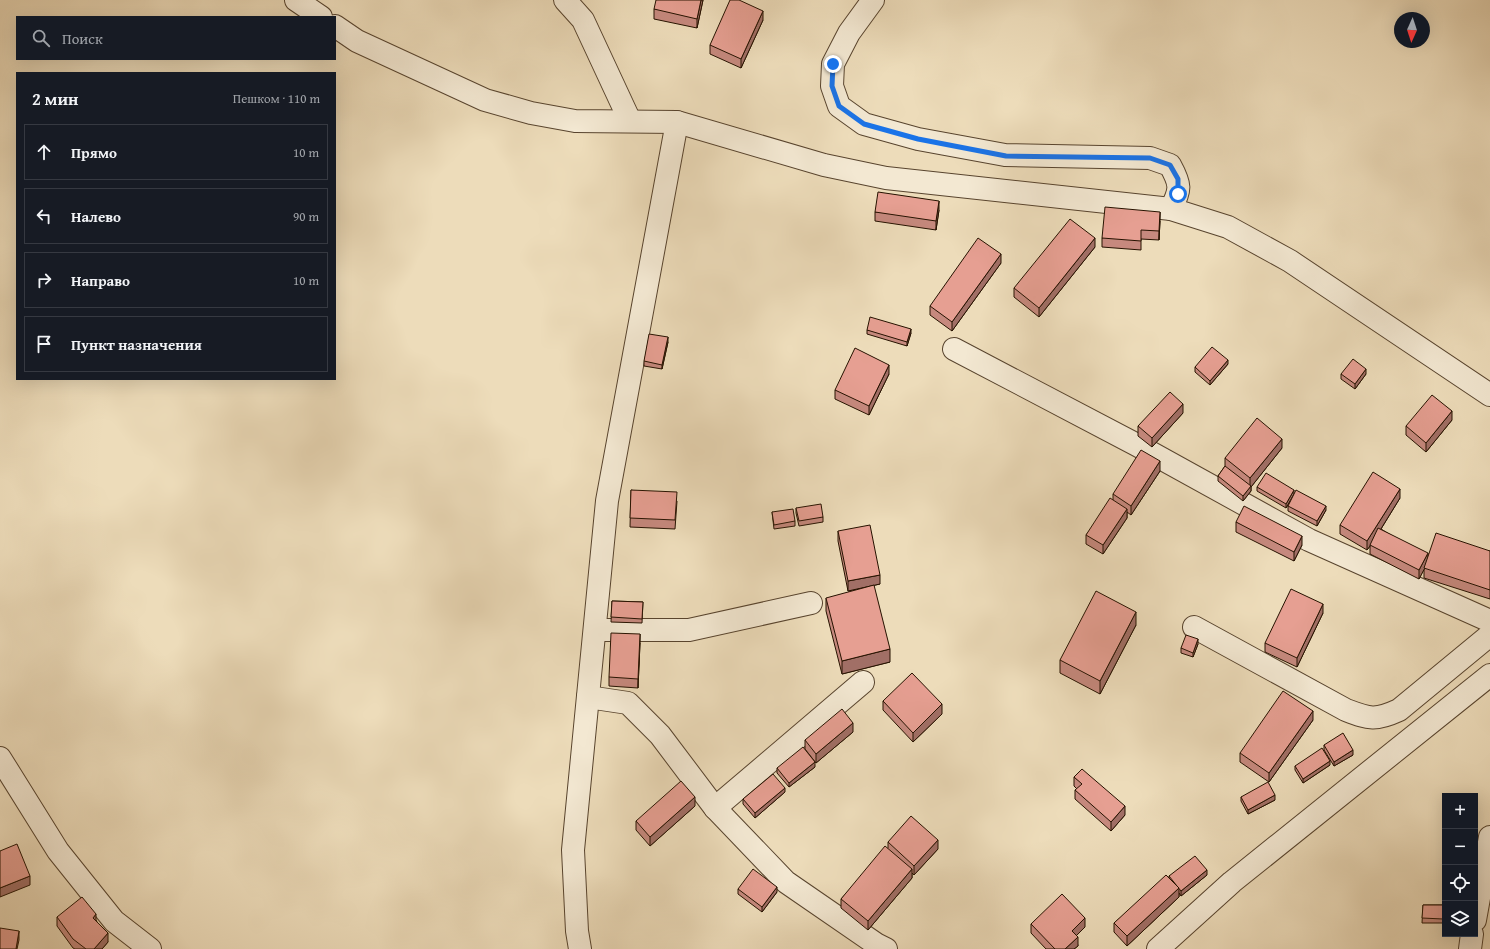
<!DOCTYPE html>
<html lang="ru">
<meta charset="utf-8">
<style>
body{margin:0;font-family:"Gentium Book Plus",serif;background:#242831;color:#f1f3f6}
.controls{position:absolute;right:12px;bottom:12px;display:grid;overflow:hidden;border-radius:0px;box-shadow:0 4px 16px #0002}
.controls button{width:36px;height:36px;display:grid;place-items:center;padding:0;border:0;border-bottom:1px solid #363941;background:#171b24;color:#f1f3f6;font:20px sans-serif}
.compass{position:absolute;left:1394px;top:12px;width:36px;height:36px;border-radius:50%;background:#171b24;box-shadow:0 4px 16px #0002;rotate:183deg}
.stop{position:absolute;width:12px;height:12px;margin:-9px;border:3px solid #1a73e8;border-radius:50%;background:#fff}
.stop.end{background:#1a73e8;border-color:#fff;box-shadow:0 1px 4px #0008}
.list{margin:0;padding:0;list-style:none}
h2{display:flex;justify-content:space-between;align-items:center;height:52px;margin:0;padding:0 16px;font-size:17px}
h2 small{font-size:13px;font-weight:400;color:#9ea1a6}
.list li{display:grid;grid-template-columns:26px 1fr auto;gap:12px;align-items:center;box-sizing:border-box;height:56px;margin:0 8px 8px;padding:0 8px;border:1px solid #363941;border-radius:0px}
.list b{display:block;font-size:15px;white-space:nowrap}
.list em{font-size:13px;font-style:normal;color:#9ea1a6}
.icon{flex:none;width:22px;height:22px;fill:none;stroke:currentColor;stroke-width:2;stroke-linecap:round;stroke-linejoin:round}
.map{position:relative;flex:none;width:1490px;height:949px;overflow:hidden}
.search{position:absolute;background:#171b24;box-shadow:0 4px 16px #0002;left:16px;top:16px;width:320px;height:44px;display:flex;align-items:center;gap:10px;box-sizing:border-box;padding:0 14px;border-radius:0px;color:#9ea1a6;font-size:15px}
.panel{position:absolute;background:#171b24;box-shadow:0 4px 16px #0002;left:16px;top:72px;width:320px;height:308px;border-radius:0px}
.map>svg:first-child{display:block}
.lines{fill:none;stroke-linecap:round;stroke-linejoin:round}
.minor-casing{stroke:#58442e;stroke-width:24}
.minor{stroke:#f3e8d2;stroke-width:22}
.wall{fill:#c6897e;stroke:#261200}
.shaded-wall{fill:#a16f66;stroke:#261200}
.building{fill:#e69f92;stroke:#261200}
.route{stroke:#1a73e8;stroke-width:5}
</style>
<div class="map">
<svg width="1490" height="949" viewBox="0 0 1490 949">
<rect width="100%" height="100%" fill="#eddcba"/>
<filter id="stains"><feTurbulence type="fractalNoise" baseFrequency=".005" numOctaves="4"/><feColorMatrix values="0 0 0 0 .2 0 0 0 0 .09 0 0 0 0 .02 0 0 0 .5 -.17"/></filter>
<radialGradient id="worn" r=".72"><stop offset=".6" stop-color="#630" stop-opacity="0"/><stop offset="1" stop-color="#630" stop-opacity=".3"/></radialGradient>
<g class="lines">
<g class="minor-casing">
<g id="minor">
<path d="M296 0 321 17"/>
<path d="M565 0 583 20 630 121"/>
<path d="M873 0 849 33 833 64 832 86 839 106 864 124 918 139 1005 155 1150 158 1170 165C1181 185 1181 189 1171 209"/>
<path d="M335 26 357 41 485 100 531 113 575 121 677 122 824 165 886 178 1171 209 1228 227 1290 261 1490 395"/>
<path d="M954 349 1137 445 1309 540 1490 621"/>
<path d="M1194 627 1346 710C1370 719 1375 721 1399 710L1490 635"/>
<path d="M595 630H689L811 603"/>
<path d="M588 697 628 703 660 735 715 808 786 882 876 944 886 949"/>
<path d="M0 758 58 851 114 921 150 949"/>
<path d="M715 808 863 682"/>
<path d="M1475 920 1490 837"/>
<path d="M580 949 577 931 573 850 607 501 677 122"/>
<path d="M1158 949 1232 882 1490 675"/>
<path d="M1470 949 1472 934"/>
</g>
</g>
<use href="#minor" class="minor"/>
</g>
<g class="wall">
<path d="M703 0 697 28 654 19V9Z"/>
<path d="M763 20 741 68 710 54V45Z"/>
<path d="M939 210 936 230 875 221V212Z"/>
<path d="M1160 221 1159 240 1141 239V250L1102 247V238Z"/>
<path d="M1095 247 1039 317 1014 297V288Z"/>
<path d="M1001 263 952 331 930 315V306Z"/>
<path d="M867 330 911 333 907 346 867 334Z"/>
<path d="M668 342 662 369 644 366V361Z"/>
<path d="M1228 364 1210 385 1195 372V367Z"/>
<path d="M889 374 869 415 835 399V390Z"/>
<path d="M1341 374H1366L1355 389 1341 379Z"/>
<path d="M1183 413 1152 447 1138 436V426Z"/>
<path d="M1452 420 1426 452 1406 435V426Z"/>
<path d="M1282 448 1251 487V491L1243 501 1218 481V476L1225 466V458Z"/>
<path d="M1160 471 1131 515 1127 512V518L1103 554 1086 544V535L1113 500V494Z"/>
<path d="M1257 487 1294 494 1326 510 1317 526 1288 511V506L1290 501 1286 508 1257 491Z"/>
<path d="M631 490 677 501 675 529 630 527Z"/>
<path d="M1400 498 1381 529 1428 558 1490 551V599L1424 578V569L1419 579 1370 554V546L1367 550 1340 534V525Z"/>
<path d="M796 508 823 517V522L799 526 796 513Z"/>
<path d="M772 512 795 521V526L774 529Z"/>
<path d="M1236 522 1302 545 1294 561 1236 532Z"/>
<path d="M838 531 880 584 848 591 838 541Z"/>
<path d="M826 598 890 662 842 674 826 611Z"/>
<path d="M612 601 643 602 642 623 611 622Z"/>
<path d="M1323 613 1297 667 1265 652V643Z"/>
<path d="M1136 625 1100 694 1060 673V660Z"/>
<path d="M640 643 638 688 609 686V677Z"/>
<path d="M1198 644 1193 657 1181 653V648Z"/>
<path d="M883 701 942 714 913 742 883 710Z"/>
<path d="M1313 720 1269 782 1240 762V753Z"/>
<path d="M853 732 816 763 805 749V740Z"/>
<path d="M1324 745 1353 755 1334 766 1324 750Z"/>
<path d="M1330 765 1303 783 1295 770V766Z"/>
<path d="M815 767 789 787 777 773V768Z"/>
<path d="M1074 777 1125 815 1111 831 1075 799V790L1077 789 1074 786Z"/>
<path d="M785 792 755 818 743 804V799Z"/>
<path d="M1241 797 1275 800 1248 814 1241 801Z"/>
<path d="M695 806 650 846 636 830V821Z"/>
<path d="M888 842 938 849 914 875 912 873V878L868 930 841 908V899L888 848Z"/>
<path d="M1207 875 1181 896 1179 893V897L1127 946 1114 932V923L1169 878V876Z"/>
<path d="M738 889 777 892 762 912 738 894Z"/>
<path d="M1423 905H1444L1443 923H1422Z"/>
<path d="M57 917 96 920 108 942 102 949H75L73 948 57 926Z"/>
<path d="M1031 924 1085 927 1076 936 1078 946 1074 949H1046L1031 933Z"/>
</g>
<g class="shaded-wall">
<path d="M701 0H703L697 28V19Z"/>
<path d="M763 11V20L741 68V59Z"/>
<path d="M939 201V210L936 230V221Z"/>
<path d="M1160 212V221L1159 240V231Z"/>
<path d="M1095 238V247L1039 317V308Z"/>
<path d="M1001 254V263L952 331V322Z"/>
<path d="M911 329V333L907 346V342Z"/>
<path d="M668 337V342L662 369V365Z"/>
<path d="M1228 360V364L1210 385V381Z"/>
<path d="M889 365V374L869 415V406Z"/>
<path d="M1366 369V374L1355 389V384Z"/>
<path d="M1183 404V413L1152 447V438Z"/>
<path d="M1452 411V420L1426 452V443Z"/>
<path d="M1282 439V448L1251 487V491L1243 501V496L1250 487V478Z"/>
<path d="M1160 461V471L1131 515V506Z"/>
<path d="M1400 489V498L1371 545H1370V546L1367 550V541Z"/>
<path d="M1294 490V494L1286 508V504Z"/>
<path d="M1326 506V510L1317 526V521Z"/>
<path d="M1127 509V518L1103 554V545Z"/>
<path d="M1302 536V545L1294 561V552Z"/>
<path d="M1428 553V562L1419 579V570Z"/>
<path d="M880 575V584L848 591V581Z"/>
<path d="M1323 604V613L1297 667V658Z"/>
<path d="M1136 612V625L1100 694V681Z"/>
<path d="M640 634V643L638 688V679Z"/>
<path d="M1198 639V644L1193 657V653Z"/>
<path d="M890 649V662L842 674V661Z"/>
<path d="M942 704V714L913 742V733Z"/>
<path d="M1313 711V720L1269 782V773Z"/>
<path d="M853 723V732L816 763V754Z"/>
<path d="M1353 750V755L1334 766V762Z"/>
<path d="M1330 761V765L1303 783V779Z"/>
<path d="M815 762V767L789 787V783Z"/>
<path d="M785 788V792L755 818V813Z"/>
<path d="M1275 795V800L1248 814V810Z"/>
<path d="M695 797V806L650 846V837Z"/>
<path d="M1125 806V815L1111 831V822Z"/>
<path d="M938 840V849L914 875V866Z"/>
<path d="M912 869V878L868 930V921Z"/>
<path d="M1207 870V875L1181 896V891Z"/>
<path d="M30 876V885L0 897V888Z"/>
<path d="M777 887V892L762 912V907Z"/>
<path d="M1179 888V897L1127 946V936Z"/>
<path d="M96 914V923L93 918Z"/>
<path d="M1085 918V927L1072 940V931Z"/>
<path d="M19 931V940L17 949H16Z"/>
<path d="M108 933V942L102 949H94Z"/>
<path d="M1078 937V946L1074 949H1065Z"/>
</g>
<g class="building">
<path d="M656 0H701L697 19 654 9Z"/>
<path d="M730 0H739L763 11 741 59 710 45Z"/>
<path d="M878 192 939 201 936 221 875 212Z"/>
<path d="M1105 207 1160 212 1159 231 1141 230V241L1102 238Z"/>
<path d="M1070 219 1095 238 1039 308 1014 288Z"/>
<path d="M978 238 1001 254 952 322 930 306Z"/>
<path d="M870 317 911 329 907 342 867 330Z"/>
<path d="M649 334 668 337 662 365 644 361Z"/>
<path d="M1212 347 1228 360 1210 381 1195 367Z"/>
<path d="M855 348 889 365 869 406 835 390Z"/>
<path d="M1353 359 1366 369 1355 384 1341 374Z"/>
<path d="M1170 392 1183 404 1152 438 1138 426Z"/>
<path d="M1432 395 1452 411 1426 443 1406 426Z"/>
<path d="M1257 418 1282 439 1250 478 1225 458Z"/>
<path d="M1141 450 1160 461 1131 506 1113 494Z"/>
<path d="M1225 466 1251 486 1243 496 1218 476Z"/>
<path d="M1373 472 1400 489 1367 541 1340 525Z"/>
<path d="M1266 473 1294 490 1286 504 1257 487Z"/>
<path d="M631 490 677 492 675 520 630 518Z"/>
<path d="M1296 490 1326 506 1317 521 1288 506Z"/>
<path d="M1110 498 1127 509 1103 545 1086 535Z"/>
<path d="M821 504 823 517 799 521 796 508Z"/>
<path d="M1244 506 1302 536 1294 552 1236 522Z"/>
<path d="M793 509 795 521 774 525 772 512Z"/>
<path d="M870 525 880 575 848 581 838 531Z"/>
<path d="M1378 528 1428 553 1419 570 1370 545Z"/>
<path d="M1436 533 1490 551V590L1424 568Z"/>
<path d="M874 585 890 649 842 661 826 598Z"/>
<path d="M1291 589 1323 604 1297 658 1265 643Z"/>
<path d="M1096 591 1136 612 1100 681 1060 660Z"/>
<path d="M612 601 643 602 642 619 611 617Z"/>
<path d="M611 633 640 634 638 679 609 677Z"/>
<path d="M1186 635 1198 639 1193 653 1181 648Z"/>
<path d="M912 673 942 704 913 733 883 701Z"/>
<path d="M1283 691 1313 711 1269 773 1240 753Z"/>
<path d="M842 709 853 723 816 754 805 740Z"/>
<path d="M1343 733 1353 750 1334 762 1324 745Z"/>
<path d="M803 747 815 762 789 783 777 768Z"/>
<path d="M1322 748 1330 761 1303 779 1295 766Z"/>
<path d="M1082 769 1125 806 1111 822 1075 790 1082 784 1074 777Z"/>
<path d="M773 774 785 788 755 813 743 799Z"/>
<path d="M681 781 695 797 650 837 636 821Z"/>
<path d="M1268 782 1275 795 1248 810 1241 797Z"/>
<path d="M911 816 938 840 914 866 888 842Z"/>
<path d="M17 844 30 876 0 888V851Z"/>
<path d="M885 846 912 869 868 921 841 899Z"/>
<path d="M1195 856 1207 870 1181 891 1169 876Z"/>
<path d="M753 869 777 887 762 907 738 889Z"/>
<path d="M1166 875 1179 888 1127 936 1114 923Z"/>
<path d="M1062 894 1085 918 1072 931 1078 937 1065 949H1055L1031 924Z"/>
<path d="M82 897 96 914 93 918 108 933 94 949H86L73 939 57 917Z"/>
<path d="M1423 905H1444L1443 919 1422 918Z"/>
<path d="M0 928 19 931 16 949H0Z"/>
</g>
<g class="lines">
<path class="route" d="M833 64 832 86 839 106 864 124 918 139 1006 156 1150 158 1170 165 1178 179V194"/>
</g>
<rect width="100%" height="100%" filter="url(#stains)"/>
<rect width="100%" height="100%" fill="url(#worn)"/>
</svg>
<div class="controls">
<button>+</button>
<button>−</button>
<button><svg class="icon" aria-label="locate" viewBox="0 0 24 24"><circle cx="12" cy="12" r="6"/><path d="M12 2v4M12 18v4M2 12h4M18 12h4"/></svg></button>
<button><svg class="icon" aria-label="layers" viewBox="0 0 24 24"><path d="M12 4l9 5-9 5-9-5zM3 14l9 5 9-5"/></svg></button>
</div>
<svg class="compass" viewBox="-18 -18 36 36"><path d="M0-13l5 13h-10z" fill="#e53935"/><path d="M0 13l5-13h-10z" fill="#9ea1a6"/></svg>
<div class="stop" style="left:1178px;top:194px"></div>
<div class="stop end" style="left:833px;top:64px"></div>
<div class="search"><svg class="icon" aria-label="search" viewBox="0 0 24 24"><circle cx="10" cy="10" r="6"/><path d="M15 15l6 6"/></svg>Поиск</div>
<section class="panel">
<h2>2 мин<small>Пешком · 110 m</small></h2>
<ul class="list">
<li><svg class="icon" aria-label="ahead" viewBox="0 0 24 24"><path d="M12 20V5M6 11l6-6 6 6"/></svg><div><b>Прямо</b></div><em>10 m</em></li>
<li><svg class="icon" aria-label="left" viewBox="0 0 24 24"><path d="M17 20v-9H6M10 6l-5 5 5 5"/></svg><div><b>Налево</b></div><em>90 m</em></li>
<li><svg class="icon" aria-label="right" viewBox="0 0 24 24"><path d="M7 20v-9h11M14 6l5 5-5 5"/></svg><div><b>Направо</b></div><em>10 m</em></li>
<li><svg class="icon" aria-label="arrive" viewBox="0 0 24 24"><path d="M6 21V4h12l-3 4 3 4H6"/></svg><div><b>Пункт назначения</b></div></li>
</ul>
</section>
</div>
